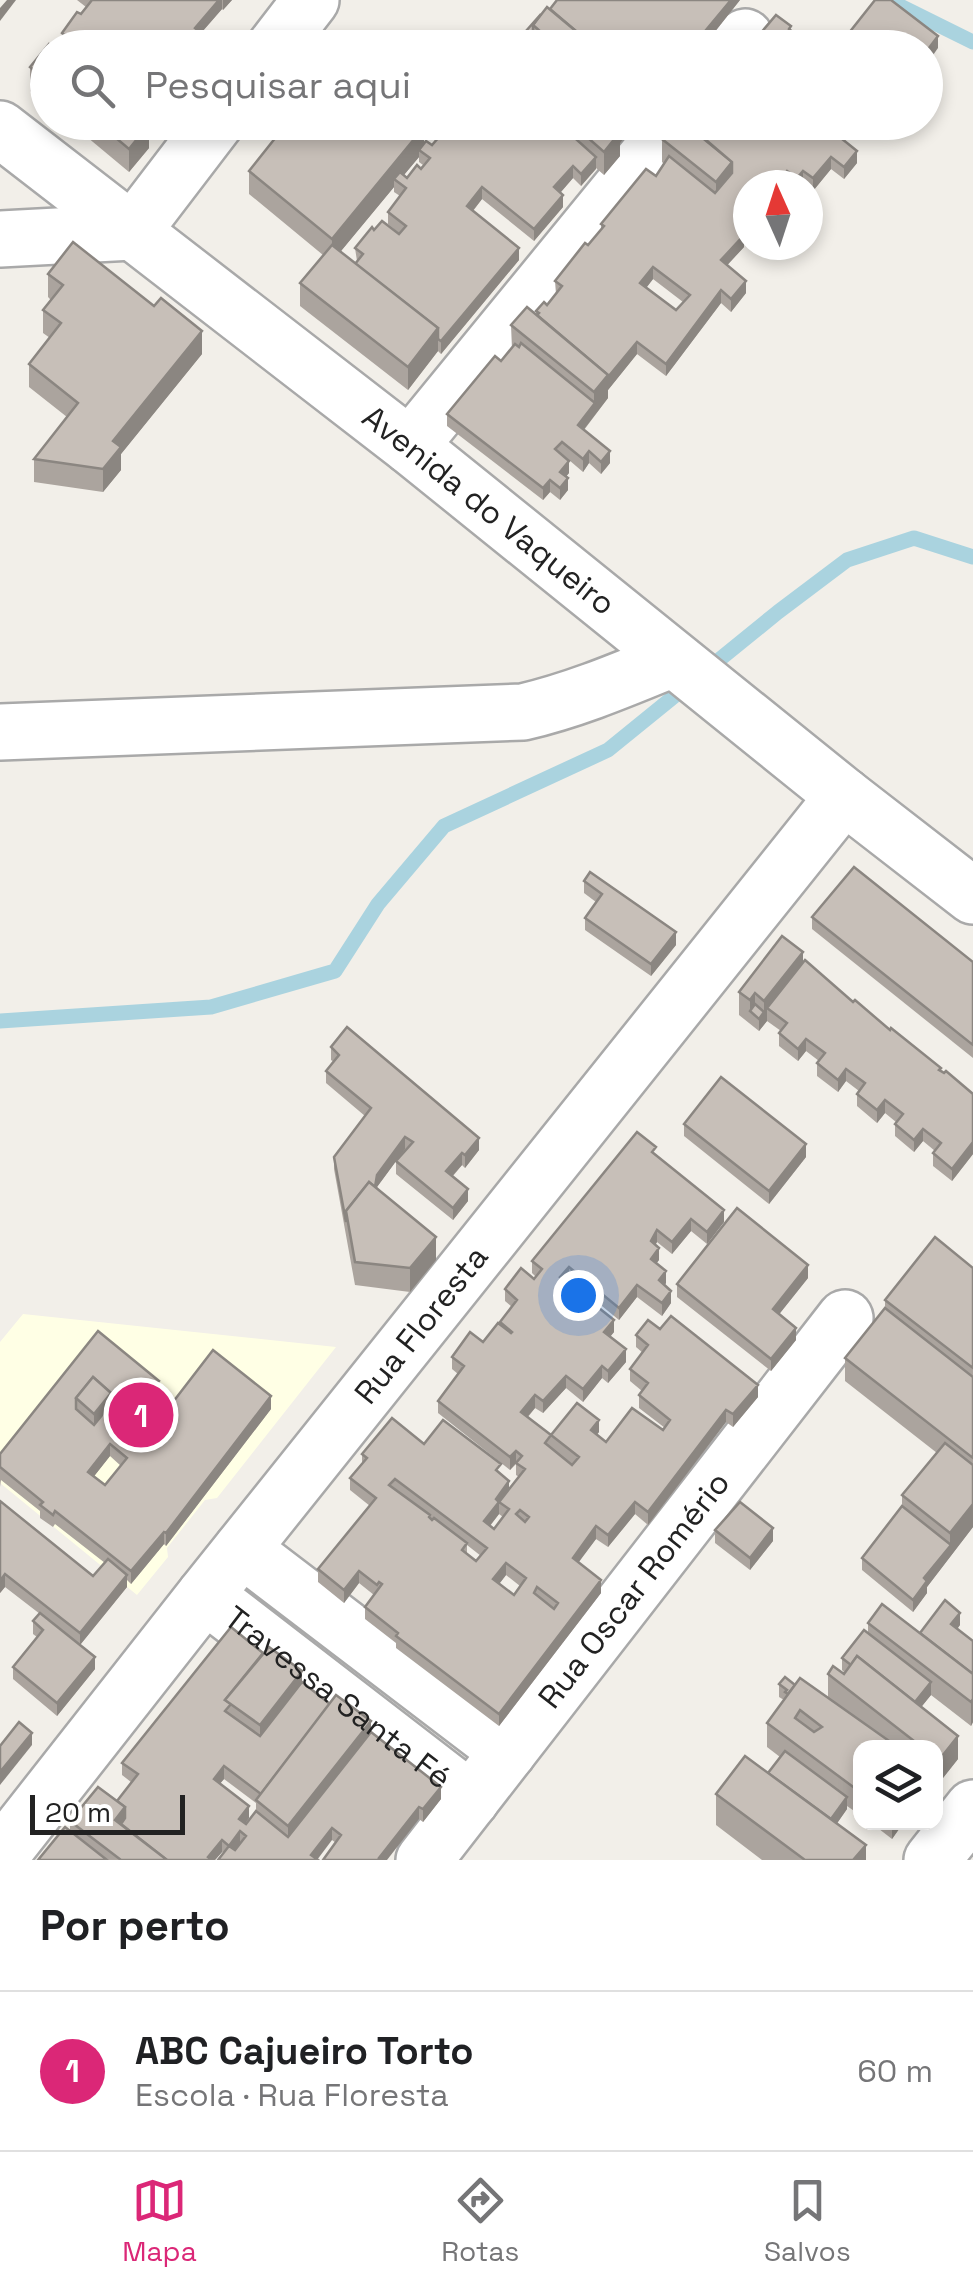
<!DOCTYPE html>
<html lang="pt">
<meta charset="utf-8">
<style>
body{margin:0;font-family:"Space Grotesk",sans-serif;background:#f6f6f6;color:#202124}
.controls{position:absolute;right:30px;bottom:30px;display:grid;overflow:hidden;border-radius:20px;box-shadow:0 5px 15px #0003}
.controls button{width:90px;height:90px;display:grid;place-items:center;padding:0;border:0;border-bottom:2px solid #e0e0e0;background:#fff;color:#202124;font:50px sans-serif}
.compass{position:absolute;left:733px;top:170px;width:90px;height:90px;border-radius:50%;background:#fff;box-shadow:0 5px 15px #0003;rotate:357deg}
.scale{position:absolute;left:30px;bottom:25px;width:155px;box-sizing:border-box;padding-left:10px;border:5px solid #222;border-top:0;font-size:28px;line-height:35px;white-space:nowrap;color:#222;-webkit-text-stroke:8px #fff;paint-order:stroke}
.you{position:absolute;left:578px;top:1295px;width:35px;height:35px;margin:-25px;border:8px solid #fff;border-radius:50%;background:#1a73e8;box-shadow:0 0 0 15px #1a73e833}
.badge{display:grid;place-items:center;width:65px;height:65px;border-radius:50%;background:#db2777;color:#fff;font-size:32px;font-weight:700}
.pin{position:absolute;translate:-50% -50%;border:5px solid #fff;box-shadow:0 2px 10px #0006}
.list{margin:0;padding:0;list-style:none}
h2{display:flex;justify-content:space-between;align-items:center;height:130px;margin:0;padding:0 40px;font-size:42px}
h2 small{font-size:32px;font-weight:400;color:#757577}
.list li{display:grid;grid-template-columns:65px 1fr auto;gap:30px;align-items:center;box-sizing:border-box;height:160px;padding:0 40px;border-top:2px solid #e0e0e0}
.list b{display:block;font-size:38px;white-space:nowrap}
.list p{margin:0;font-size:32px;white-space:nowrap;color:#757577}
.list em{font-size:32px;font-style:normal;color:#757577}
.icon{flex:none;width:55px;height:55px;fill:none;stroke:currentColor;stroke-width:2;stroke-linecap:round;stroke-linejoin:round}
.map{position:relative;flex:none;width:973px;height:1860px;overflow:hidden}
.search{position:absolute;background:#fff;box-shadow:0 5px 15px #0003;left:30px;right:30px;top:30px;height:110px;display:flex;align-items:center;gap:25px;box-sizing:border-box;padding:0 35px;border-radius:55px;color:#757577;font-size:38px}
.sheet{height:290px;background:#fff}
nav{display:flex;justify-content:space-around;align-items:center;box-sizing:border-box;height:140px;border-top:2px solid #e0e0e0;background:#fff;font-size:28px;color:#757577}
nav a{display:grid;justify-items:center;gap:5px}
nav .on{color:#db2777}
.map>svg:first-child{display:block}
.education{fill:#ffffe5}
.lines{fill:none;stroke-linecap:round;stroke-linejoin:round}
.stream{stroke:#aad3df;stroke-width:15}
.minor-casing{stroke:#a9a9a9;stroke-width:60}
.minor{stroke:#fff;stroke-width:55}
.wall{fill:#aba49e;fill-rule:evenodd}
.shaded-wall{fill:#8b8681}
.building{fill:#c7bfb8;stroke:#8b8681;stroke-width:2.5;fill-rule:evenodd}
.labels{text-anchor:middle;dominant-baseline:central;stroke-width:9;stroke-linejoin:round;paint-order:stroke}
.street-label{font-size:32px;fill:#222;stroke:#fff}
</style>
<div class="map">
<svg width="973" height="1860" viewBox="0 0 973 1860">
<rect width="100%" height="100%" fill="#f2efe9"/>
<path class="education" d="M23 1314 336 1347 217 1498 205 1500 167 1548 168 1557 137 1595 0 1483V1342Z"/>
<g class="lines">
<g class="stream">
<path d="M888 0 973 42"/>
<path d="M0 1021 211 1007 335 971 378 904 444 826 608 750 778 612 847 560 914 538 973 557"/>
</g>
<g class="minor-casing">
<g id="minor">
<path d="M274 48 311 0"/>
<path d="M736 48 745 37"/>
<path id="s1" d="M0 129 410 446 844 796 973 896"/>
<path d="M0 239 132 232 216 122"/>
<path d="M410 446 675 122"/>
<path d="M0 732 523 712C575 700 624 679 673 659"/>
<path d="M242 1549 508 1752"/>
<path id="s2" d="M205 1595 471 1800"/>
<path id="s3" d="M0 1856 205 1595 844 796"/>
<path id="s4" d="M424 1860 845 1318"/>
<path d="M932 1860 973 1808"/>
</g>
</g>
<use href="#minor" class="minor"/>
</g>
<g class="wall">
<path d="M77 0H232L223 10 222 9 201 33 210 48H64L62 46V33L86 7Z"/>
<path d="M740 0 702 48H532L526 43V31L550 10Z"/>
<path d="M48 48V105L30 91V67Z"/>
<path d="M69 122H147L149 148 129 172Z"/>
<path d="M484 122H653L639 140 629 131 620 143V156L604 175 596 168 581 186 573 178 560 193 563 207 534 241 482 199 473 211 519 260 441 354 438 351 408 390 300 306V283L323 255 249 194V171L424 143 432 145 452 134 482 125ZM419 157V162L423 165 407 178 404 175ZM394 187V192L400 196 388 212V224L400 234 374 230 355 248 357 261 355 264 340 252Z"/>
<path d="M676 122 857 163 844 179 831 169 813 191 808 187V185L803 183 802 185H790L787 183 786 185H748V245H753L751 248 744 243V247L727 265 746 293 731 312 721 303 666 376 637 354 608 390V398L584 430 610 463 601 474 589 463 583 472 562 454 569 473 566 476 568 490 560 500 550 492 543 500 447 426V414L501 361 512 349 511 325 536 315V311L547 305 556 294 555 281 601 230V224L656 176 664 164 662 162V139ZM653 279 683 302 676 310 646 288Z"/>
<path d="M48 274 202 354 121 454V470L103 492 34 482V459L67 417 29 387V364L50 338 43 333V310L51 300 48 297Z"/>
<path d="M584 881 676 945 651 976 585 930V918L596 902 584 893Z"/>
<path d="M812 917 973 962V1058L812 929Z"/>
<path d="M803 963 973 1094V1154L952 1181 933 1166V1153L935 1151 923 1141 914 1152 895 1136V1124L896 1122 885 1113 877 1123 857 1106V1094L859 1091 846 1081 838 1092 817 1076V1063L819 1061 806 1051 798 1061 779 1046V1033L781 1031 767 1021 759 1031 739 1015V992Z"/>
<path d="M331 1047 479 1150 465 1168 462 1165 453 1176 468 1201 453 1220 396 1174V1161L405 1149 377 1187 436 1260 410 1292 355 1285 334 1169V1157L365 1116 326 1083V1071L334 1062 331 1060Z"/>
<path d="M684 1124 806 1157 769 1204 684 1136Z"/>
<path d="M656 1155 724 1222 707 1244 691 1231 672 1254 657 1242 655 1245 659 1260 656 1263 666 1283 665 1285 671 1303 662 1316 637 1297 619 1320 569 1279 566 1281 614 1332 610 1337 626 1362 608 1383 602 1378 583 1402 566 1388 543 1413 535 1408 528 1417 551 1435 599 1432 597 1434 606 1442 663 1430 665 1428 639 1408V1395L642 1391 630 1381V1369L643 1353 636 1347V1335L758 1397 733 1427 726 1422 648 1525 635 1514 608 1547 596 1539 578 1562 601 1593 499 1726 396 1648V1643L365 1619V1607L374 1595 359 1583 344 1603 318 1582V1569L370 1506 350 1490V1478L362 1463V1454L424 1444 501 1474 509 1489 519 1477 516 1475V1464L510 1470 438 1413V1401L458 1374 452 1369V1357L483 1342 500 1325V1322L512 1307 505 1301V1289L534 1279 536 1277 532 1273V1261ZM499 1514 503 1517 494 1529 490 1526ZM467 1545 481 1556 476 1561 467 1554ZM506 1575 520 1586 514 1595 499 1584Z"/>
<path d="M973 1268V1527L927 1587V1593L913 1612 862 1570V1558L902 1506V1495L937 1453 845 1381V1358L885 1308V1300Z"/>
<path d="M808 1278 779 1314 796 1340 771 1371 677 1297V1284Z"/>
<path d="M98 1331 159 1393 140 1417 153 1428 271 1409 166 1546 164 1544 131 1584 127 1580V1587L80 1645 95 1669 57 1716 13 1679V1667L37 1637 33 1634V1621L40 1614 5 1587 0 1593V1501L93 1576 105 1563 55 1524 53 1527 40 1518V1511L1 1480 0 1487V1454ZM110 1456 121 1466 105 1485 94 1476Z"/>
<path d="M715 1530 773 1541 750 1570 715 1543Z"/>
<path d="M868 1623 920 1633 960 1625 957 1629 973 1641V1722L971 1726 931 1695 921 1707 958 1759 939 1783 936 1781V1748H860V1815L847 1806V1809L837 1823 866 1860H762L716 1825V1794L768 1773 780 1757 767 1747V1723L784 1700 779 1697V1684L795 1685 828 1697V1674H844L845 1673 842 1670V1658L868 1633Z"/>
<path d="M263 1653 330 1704 371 1732 441 1799 423 1822 419 1819 336 1843 332 1840 222 1852 215 1860H38L70 1832V1821L117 1801 131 1782 122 1775V1763ZM224 1779 256 1803V1811L246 1824 249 1818 220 1783Z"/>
<path d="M870 1822H904L892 1839Z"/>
</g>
<g class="shaded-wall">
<path d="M7 0H16L0 21V8Z"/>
<path d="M219 0H222V9L195 40V28Z"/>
<path d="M223 0H232L223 10Z"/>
<path d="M731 0H740L702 48H691Z"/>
<path d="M938 36V48L926 65V52Z"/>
<path d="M627 122H629V132L620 143V156L604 175V152Z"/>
<path d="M639 122H653L639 140Z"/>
<path d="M149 124V148L129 172V149Z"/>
<path d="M424 127V150H419V157L398 182 394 179V187L332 262V239Z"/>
<path d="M857 151V163L844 179V167Z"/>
<path d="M596 157V169L581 186V174Z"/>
<path d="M831 157V169L813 191V178Z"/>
<path d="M732 162V185L716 205V182Z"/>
<path d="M573 166V178L554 200V187Z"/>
<path d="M787 171 786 185H776Z"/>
<path d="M803 171V183L802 185H797V178Z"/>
<path d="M482 187V199L467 218V206Z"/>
<path d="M563 195V207L534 241V229Z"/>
<path d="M744 230V247L721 272V260Z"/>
<path d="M519 248V260L441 354V341Z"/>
<path d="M653 267V279L640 296V283Z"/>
<path d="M746 281V293L731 312V299Z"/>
<path d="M721 290V303L666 376V364Z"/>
<path d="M438 328V351L408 390V367Z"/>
<path d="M202 331V354L121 454V470L103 492V469L113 441Z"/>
<path d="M637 342V354L608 390V398L578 437V425L594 403V392Z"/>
<path d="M589 451V463L583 472V459Z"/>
<path d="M610 451V463L601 474V462Z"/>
<path d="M569 461V473L560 484V472Z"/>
<path d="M568 478V490L560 500V488Z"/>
<path d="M550 480V492L543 500V488Z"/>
<path d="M676 932V945L651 976V964Z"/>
<path d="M803 952V975L767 1008V1021L759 1031V1019L764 1012V1001Z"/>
<path d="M755 993V1016L750 1011V1023V1000Z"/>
<path d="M806 1039V1051L798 1061V1049Z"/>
<path d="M846 1069V1081L838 1092V1080Z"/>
<path d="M885 1100V1113L877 1123V1110Z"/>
<path d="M923 1129V1141L914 1152V1140Z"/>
<path d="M405 1137V1149L377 1187 374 1210 377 1175Z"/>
<path d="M479 1138V1150L465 1168V1155Z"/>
<path d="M973 1142V1154L952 1181V1169Z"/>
<path d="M806 1144V1157L769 1204V1191Z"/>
<path d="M462 1153V1165L446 1183V1171Z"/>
<path d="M468 1189V1201L453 1220V1208Z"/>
<path d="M724 1210V1222L707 1244V1232Z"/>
<path d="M691 1219V1231L672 1254V1242Z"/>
<path d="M657 1230V1242L651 1253V1241Z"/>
<path d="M436 1237V1260L410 1292V1268Z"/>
<path d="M659 1248V1260L651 1271V1259Z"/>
<path d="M808 1265V1278L773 1322V1309Z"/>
<path d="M569 1267V1279L560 1289V1277Z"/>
<path d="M666 1271V1283L659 1292V1280Z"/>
<path d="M637 1285V1297L619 1320V1308Z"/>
<path d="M671 1291V1303L662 1316V1303Z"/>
<path d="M614 1320V1332L604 1344V1332Z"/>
<path d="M796 1328V1340L771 1371V1359Z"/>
<path d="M626 1349V1362L608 1383V1371Z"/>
<path d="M602 1366V1378L583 1402V1389Z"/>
<path d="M566 1376V1388L543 1413V1401Z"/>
<path d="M159 1381V1393L134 1424V1412Z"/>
<path d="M758 1385V1397L733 1427V1414Z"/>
<path d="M111 1393V1416L94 1437V1414Z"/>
<path d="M535 1395V1408L521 1424V1412Z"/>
<path d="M271 1396V1409L166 1546V1533Z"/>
<path d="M726 1410V1422L648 1525V1512Z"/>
<path d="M599 1420V1432L591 1442V1430Z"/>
<path d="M110 1444V1456L88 1484V1472Z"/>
<path d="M516 1451V1463L510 1470V1457Z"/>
<path d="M509 1481V1493L499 1502V1514L484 1533V1521L496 1499Z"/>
<path d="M635 1502V1514L608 1547V1535Z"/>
<path d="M973 1504V1527L927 1587V1593L913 1612V1600L924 1578 950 1547V1533Z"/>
<path d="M596 1526V1539L573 1570V1558Z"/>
<path d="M773 1528V1541L750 1570V1558Z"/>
<path d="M164 1532V1544L131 1584V1571Z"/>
<path d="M506 1563V1575L493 1592V1579Z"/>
<path d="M359 1571V1583L344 1603V1590Z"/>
<path d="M5 1574V1587L0 1593V1581Z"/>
<path d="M127 1575V1587L80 1645V1633Z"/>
<path d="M601 1580V1593L499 1726V1714Z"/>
<path d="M960 1613V1625L951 1637V1624Z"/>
<path d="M95 1657V1669L57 1716V1703Z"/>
<path d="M302 1671V1694L260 1748V1725Z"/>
<path d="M931 1682V1695L910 1721V1709Z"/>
<path d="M973 1699V1722L971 1726V1702Z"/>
<path d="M371 1721V1744L288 1850V1826Z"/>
<path d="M32 1733V1745L0 1785V1772Z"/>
<path d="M958 1736V1759L939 1783V1760Z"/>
<path d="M224 1766V1779L214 1791V1779Z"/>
<path d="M441 1787V1799L423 1822V1809Z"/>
<path d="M847 1797V1809L829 1835V1823Z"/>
<path d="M249 1806V1818L239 1831V1819Z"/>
<path d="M125 1807V1830L115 1820Z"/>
<path d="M419 1807V1819L387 1860H379V1858Z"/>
<path d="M892 1822H904L892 1839Z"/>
<path d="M332 1828V1840L317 1860 311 1855Z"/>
<path d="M240 1831V1843L229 1858V1846Z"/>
<path d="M222 1840V1852L215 1860H208V1857Z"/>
<path d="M866 1845V1860H853Z"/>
</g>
<g class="building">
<path d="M92 0H219L195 28 210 40 204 48H65L71 41 62 33 77 12 81 14Z"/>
<path d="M557 0H731L691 48H596L550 9Z"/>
<path d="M875 0H891L938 36 926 52V48H837Z"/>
<path d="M547 7 596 48H559L533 25Z"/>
<path d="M541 14 533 25V36L526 31Z"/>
<path d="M776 15 791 26 789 29 812 48H748Z"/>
<path d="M514 33 527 44 524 48 512 38 506 44 505 43Z"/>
<path d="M512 38 523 48H494L499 41 504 46Z"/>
<path d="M49 44 54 48H48V82L30 67Z"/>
<path d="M97 122H147L149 124 129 149Z"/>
<path d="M288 122H419L424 127 332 239 249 171Z"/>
<path d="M462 122H479L482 125 484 122H557L596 157 581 174 573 166 554 187 563 195 534 229 482 187 467 206 519 248 441 341 438 339V328L355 264 363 254 355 248 372 227 374 230 382 221 399 234 406 226 388 212 406 188 394 179 400 172 407 178 417 165 421 169 430 158 419 150 426 141 432 145 446 129 452 134Z"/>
<path d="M570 122H609L620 132 604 152Z"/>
<path d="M609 122H627L619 132Z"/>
<path d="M676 122H683L732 162 716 182 662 139Z"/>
<path d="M685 122H821L857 151 844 167 831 157 813 178 803 171 797 178 787 171 776 185H748V234L744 230 741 233 744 235 721 260 746 281 731 299 721 290 666 364 637 342 608 377V375L537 315 539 313 536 311 544 302 547 305 562 286 555 281 585 243 588 245 604 226 601 224 646 169 656 176 669 156 715 193 732 173V162ZM653 267 690 295 676 310 640 283Z"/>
<path d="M73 242 154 306 161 298 202 331 113 441 121 447 103 469 34 459 78 403 29 364 61 323 43 310 63 285 48 274Z"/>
<path d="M332 245 438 328 408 367 300 283Z"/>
<path d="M527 307 608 375 594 392 511 325Z"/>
<path d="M521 343 595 403 578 425 610 451 601 462 589 451 583 459 562 442 555 449 569 461 560 472 568 478 560 488 550 480 543 488 447 414 495 356 501 361 515 344 519 347Z"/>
<path d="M854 867 973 962V1045L812 917Z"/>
<path d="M590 872 676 932 651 964 585 918 602 894 584 881Z"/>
<path d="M782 936 803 952 764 1001 755 993 750 1000 739 992Z"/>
<path d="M805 960 853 1002 855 1000 890 1030 891 1028 941 1068 939 1070 944 1073 946 1071 973 1094V1142L952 1169 933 1153 941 1143 923 1129 914 1140 895 1124 903 1114 885 1100 877 1110 857 1094 865 1083 846 1069 838 1080 817 1063 825 1053 806 1039 798 1049 779 1033 787 1023 767 1008Z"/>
<path d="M755 1004 764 1012 759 1019 750 1011Z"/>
<path d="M347 1027 479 1138 465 1155 462 1153 446 1171 468 1189 453 1208 396 1161 413 1142 405 1137 377 1175 375 1187 369 1182 346 1211V1222L334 1157 371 1108 326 1071 339 1055 331 1047Z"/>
<path d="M721 1077 806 1144 769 1191 684 1124Z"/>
<path d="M637 1132 656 1147 652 1152 724 1210 707 1232 691 1219 672 1242 657 1230 651 1241 659 1248 651 1259 666 1271 659 1280 671 1291 662 1303 637 1285 619 1308 569 1267 560 1277 614 1320 604 1332 626 1349 608 1371 602 1366 583 1389 566 1376 543 1401 535 1395 521 1412 551 1435 577 1403 599 1420 591 1430 606 1442 632 1408 663 1430 670 1420 639 1395 648 1383 630 1369 648 1345 636 1335 648 1320 660 1329 671 1316 758 1385 733 1414 726 1410 648 1512 635 1502 608 1535 596 1526 573 1558 601 1580 499 1714 396 1636 398 1633 365 1607 382 1584 379 1582 377 1585 359 1571 344 1590 318 1569 376 1498 350 1478 367 1458 362 1454 392 1418 424 1444 443 1420 501 1464 496 1470 509 1481 496 1499 499 1502 525 1469 516 1463 522 1456 516 1451 510 1457 438 1401 464 1366 452 1357 470 1332 483 1342 498 1323 511 1333 512 1332 500 1322 517 1300 505 1289 521 1268 534 1279 542 1269 532 1261ZM551 1435 579 1457 572 1465 545 1443ZM395 1479 487 1548 476 1561 462 1550 467 1543 434 1518 432 1520 429 1517 430 1515 389 1485ZM499 1502 509 1509 494 1529 484 1521ZM520 1510 529 1517 525 1522 516 1514ZM506 1563 526 1578 514 1595 493 1579ZM537 1587 558 1603 554 1609 534 1593Z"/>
<path d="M369 1182 436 1237 410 1268 355 1262 346 1211Z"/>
<path d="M737 1208 808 1265 773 1309 796 1328 771 1359 677 1284Z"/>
<path d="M935 1237 973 1268V1368L885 1300Z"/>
<path d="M885 1308 973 1377V1458L845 1358Z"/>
<path d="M98 1331 159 1381 134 1412 153 1428 213 1350 271 1396 166 1533 164 1532 131 1571 55 1511 53 1515 40 1505 43 1502 0 1467V1454ZM93 1377 111 1393V1404L94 1425 76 1409V1398ZM110 1444 127 1458 105 1485 88 1472Z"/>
<path d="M93 1377 111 1393 94 1414 76 1398Z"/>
<path d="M945 1443 973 1465V1504L950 1533 902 1495Z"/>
<path d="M0 1501 93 1576 108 1559 127 1575 80 1633 5 1574 0 1581Z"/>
<path d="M740 1502 773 1528 750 1558 715 1530Z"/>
<path d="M902 1506 951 1545 924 1578 927 1581 913 1600 862 1558Z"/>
<path d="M945 1600 960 1613 951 1624 973 1641V1674L920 1633Z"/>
<path d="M882 1604 973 1674V1699L971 1702 868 1623Z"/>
<path d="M40 1613 95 1657 57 1703 13 1667 43 1630 33 1621Z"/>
<path d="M231 1627 263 1653 225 1700 231 1704 225 1711 260 1736 302 1682 330 1704 261 1794 224 1766 214 1779 249 1806 239 1819 246 1824 256 1811 288 1837 371 1732 441 1787 423 1809 419 1807 379 1858 382 1860H323L341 1835 332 1828 311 1855 318 1860H218L229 1846 222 1840 208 1857 212 1860H167L121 1824 125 1818V1807L117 1801 138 1774 122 1763ZM240 1831 246 1836 235 1850 229 1846Z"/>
<path d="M864 1630 931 1682 915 1702 857 1656 851 1665 842 1658Z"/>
<path d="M269 1647 302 1671 260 1725 225 1700Z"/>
<path d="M857 1656 958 1736 939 1760 936 1758V1748H923L828 1674 833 1666 844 1674Z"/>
<path d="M785 1677 795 1685 788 1694 785 1692 787 1690 779 1684Z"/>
<path d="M800 1678 899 1748H860V1760L857 1764 860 1766V1792L767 1723ZM800 1710 822 1727 814 1732 795 1718Z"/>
<path d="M336 1695 371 1721 288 1826 256 1800Z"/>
<path d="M19 1722 32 1733 0 1772V1746Z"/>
<path d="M785 1751 847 1797 831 1819 768 1773Z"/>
<path d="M745 1756 866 1845 853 1860H805L716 1794Z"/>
<path d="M98 1787 125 1807 115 1820 167 1860H121L70 1821Z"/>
<path d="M65 1827 107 1860H38Z"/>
</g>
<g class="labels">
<g class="street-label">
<text stroke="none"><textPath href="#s1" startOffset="620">Avenida do Vaqueiro</textPath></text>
<text stroke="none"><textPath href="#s3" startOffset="678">Rua Floresta</textPath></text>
<text stroke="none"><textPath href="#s4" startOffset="342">Rua Oscar Romério</textPath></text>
<text stroke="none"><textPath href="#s2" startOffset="168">Travessa Santa Fé</textPath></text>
</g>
</g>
</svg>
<div class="controls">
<button><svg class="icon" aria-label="layers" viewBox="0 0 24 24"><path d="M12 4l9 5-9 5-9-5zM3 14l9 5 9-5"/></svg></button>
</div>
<svg class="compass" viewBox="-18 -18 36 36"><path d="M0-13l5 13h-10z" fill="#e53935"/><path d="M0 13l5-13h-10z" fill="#757577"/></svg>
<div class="scale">20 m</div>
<div class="you"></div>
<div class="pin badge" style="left:141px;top:1415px">1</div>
<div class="search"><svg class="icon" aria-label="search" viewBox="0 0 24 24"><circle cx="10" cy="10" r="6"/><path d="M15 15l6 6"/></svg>Pesquisar aqui</div>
</div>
<section class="sheet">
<h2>Por perto<small></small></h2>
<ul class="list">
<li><span class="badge">1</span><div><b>ABC Cajueiro Torto</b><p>Escola · Rua Floresta</p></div><em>60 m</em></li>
</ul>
</section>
<nav>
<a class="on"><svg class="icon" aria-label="map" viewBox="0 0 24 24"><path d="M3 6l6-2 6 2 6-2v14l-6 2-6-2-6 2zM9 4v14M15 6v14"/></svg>Mapa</a>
<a><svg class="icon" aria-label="directions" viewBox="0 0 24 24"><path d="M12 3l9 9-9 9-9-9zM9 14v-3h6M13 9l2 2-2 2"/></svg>Rotas</a>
<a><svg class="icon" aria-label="saved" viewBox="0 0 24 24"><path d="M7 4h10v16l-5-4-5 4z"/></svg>Salvos</a>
</nav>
